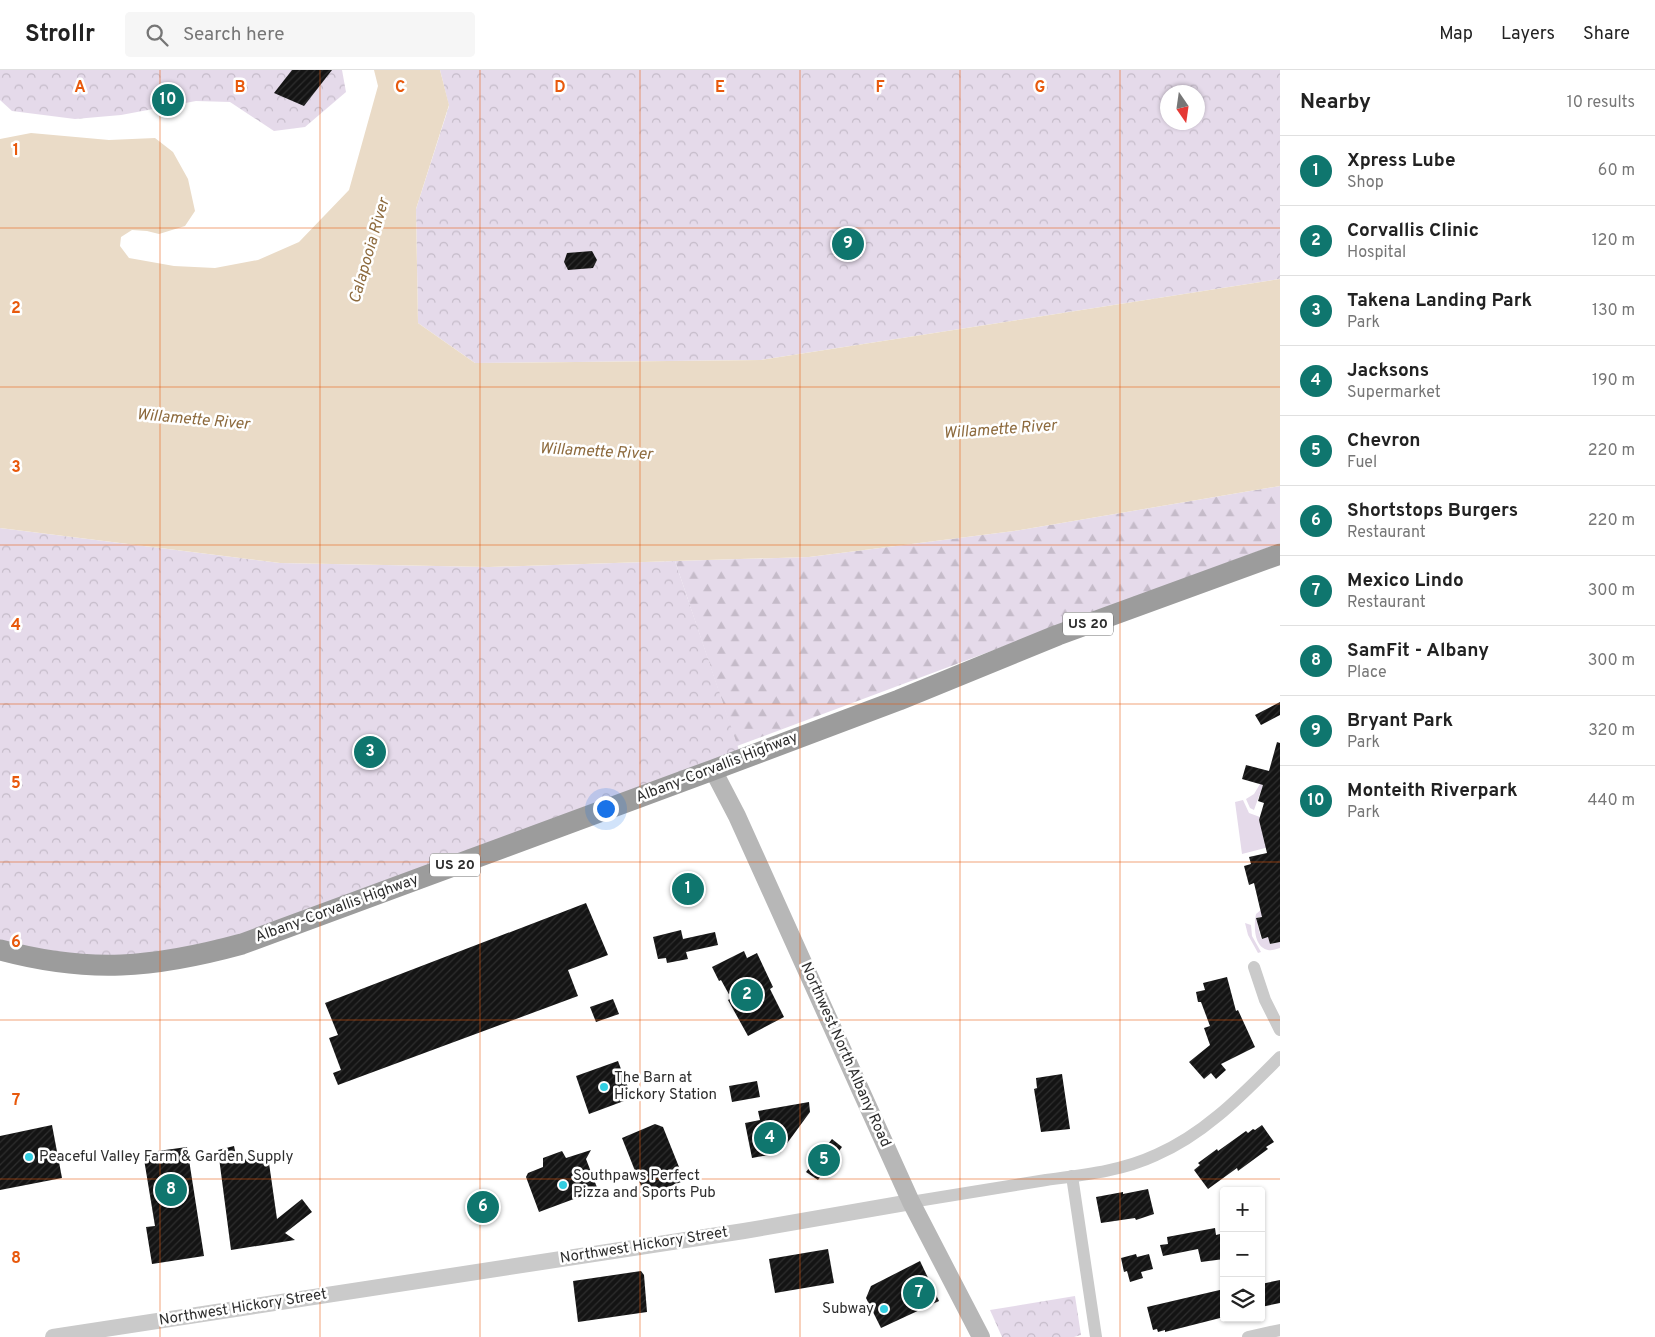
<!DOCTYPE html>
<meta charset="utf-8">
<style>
body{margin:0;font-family:Overpass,sans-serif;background:#f6f6f6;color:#222}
.controls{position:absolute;right:15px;bottom:15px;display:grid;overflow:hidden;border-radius:5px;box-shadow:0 1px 4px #0004}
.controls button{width:45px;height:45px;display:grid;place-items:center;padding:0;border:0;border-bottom:1px solid #e0e0e0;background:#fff;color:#222;font:25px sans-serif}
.compass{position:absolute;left:1160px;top:15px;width:45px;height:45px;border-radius:50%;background:#fff;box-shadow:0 1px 4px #0004;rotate:167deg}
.you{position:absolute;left:605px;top:738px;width:18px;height:18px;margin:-12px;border:4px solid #fff;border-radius:50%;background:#1a73e8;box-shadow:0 0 0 8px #1a73e833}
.badge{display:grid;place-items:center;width:32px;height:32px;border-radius:50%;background:#0f766e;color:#fff;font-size:16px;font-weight:700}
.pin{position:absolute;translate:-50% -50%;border:2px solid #fff;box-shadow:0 1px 5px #0006}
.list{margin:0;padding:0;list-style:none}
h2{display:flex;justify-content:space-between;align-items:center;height:65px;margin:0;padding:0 20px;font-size:21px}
h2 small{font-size:16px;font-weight:400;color:#767676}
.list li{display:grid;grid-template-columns:32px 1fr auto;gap:15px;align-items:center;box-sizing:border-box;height:70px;padding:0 20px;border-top:1px solid #e0e0e0}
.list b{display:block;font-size:19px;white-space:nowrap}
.list p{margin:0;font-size:16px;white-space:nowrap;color:#767676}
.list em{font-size:16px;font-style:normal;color:#767676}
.icon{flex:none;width:28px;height:28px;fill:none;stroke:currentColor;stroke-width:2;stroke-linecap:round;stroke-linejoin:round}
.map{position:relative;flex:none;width:1280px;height:1267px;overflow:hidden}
header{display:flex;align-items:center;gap:30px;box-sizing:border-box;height:70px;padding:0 25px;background:#fff;border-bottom:1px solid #e0e0e0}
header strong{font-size:24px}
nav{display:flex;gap:28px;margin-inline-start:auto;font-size:18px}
.search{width:350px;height:45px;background:#f6f6f6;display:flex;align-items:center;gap:12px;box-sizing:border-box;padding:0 18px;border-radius:5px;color:#767676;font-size:19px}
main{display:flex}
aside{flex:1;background:#fff}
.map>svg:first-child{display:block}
.grass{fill:#e5daea}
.forest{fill:url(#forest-firs)}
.park{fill:url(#park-crowns);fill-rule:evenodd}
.water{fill:#eadbc7}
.building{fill:url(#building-hatch)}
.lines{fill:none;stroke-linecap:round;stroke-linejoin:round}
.minor{stroke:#cacaca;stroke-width:12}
.tertiary{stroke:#cacaca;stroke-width:16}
.secondary{stroke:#b7b7b7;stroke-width:18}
.trunk{stroke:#9c9c9c;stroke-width:21}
.grid{fill:none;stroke:#e8590c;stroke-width:1;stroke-opacity:0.55}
.poi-dot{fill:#32cee1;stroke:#fff;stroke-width:2}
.labels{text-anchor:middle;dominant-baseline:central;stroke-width:5;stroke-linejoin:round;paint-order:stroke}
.shield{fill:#fff;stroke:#6c6c6c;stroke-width:1}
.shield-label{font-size:14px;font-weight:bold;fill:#2d2d2d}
.street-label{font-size:15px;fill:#2d2d2d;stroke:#fff}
.poi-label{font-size:15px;fill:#2d2d2d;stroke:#fff;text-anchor:start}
.water-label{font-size:16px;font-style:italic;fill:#8d6a3d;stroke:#fff}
.grid-label{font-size:16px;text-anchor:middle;font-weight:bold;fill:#e8590c;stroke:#fff;stroke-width:5;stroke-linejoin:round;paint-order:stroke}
</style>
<header>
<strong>Strollr</strong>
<div class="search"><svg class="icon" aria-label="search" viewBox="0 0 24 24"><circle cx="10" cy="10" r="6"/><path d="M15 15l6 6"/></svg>Search here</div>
<nav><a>Map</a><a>Layers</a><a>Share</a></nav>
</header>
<main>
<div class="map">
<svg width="1280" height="1267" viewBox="0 0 1280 1267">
<defs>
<pattern id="forest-firs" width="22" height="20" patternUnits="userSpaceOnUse" patternTransform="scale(1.25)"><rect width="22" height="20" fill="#e5daea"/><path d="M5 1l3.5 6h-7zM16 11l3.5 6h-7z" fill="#c5bbc9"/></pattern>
<pattern id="park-crowns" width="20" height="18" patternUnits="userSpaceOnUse" patternTransform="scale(1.25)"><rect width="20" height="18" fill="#e5daea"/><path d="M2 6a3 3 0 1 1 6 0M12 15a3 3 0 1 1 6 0" fill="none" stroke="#c5bbc9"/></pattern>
<pattern id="building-hatch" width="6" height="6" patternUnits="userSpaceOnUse" patternTransform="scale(1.25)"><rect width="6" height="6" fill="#141414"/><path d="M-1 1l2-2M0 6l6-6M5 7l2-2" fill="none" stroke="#2e2e2e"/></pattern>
</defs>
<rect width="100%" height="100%" fill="#fff"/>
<g class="grass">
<path d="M1260 714 1263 715 1254 740 1250 738 1246 729 1254 724Z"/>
<path d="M1243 730 1249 743 1260 747 1259 751 1263 752 1269 777 1242 784 1235 732Z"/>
<path d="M1262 839 1263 846 1256 848 1261 869 1268 867 1270 874 1280 872V878C1276 879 1271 881 1268 880 1253 877 1254 854 1256 844Z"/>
<path d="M1245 853 1251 855 1252 866 1261 882 1258 883 1248 865Z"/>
</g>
<path class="forest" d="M1280 416V473L737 676 675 491 809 487 1014 461Z"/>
<g class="park">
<path d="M0 0H342L346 22 305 57 274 61 230 32 196 31 121 45 75 49 12 41 0 30Z"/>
<path d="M440 0H1280V209L761 290 475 293 418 253 416 139 449 36ZM1168 22H1198V52H1168Z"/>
<path d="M0 458 280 493 489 497 675 491 742 689 163 892 0 877Z"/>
<path d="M1075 1226 1081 1265 1074 1267H1002L990 1240Z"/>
</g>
<path class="water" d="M374 0H440L449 35 416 139 418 253 475 293 761 290 1280 209V416L1014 461 809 487 675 491 489 497 280 493 0 458V69L31 63 109 70 155 68 173 82 188 109 195 141 185 156 159 164 147 161 132 160 121 167 120 176 129 188 174 196 215 198 258 190 299 172 349 120 378 16Z"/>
<g class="building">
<path d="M292 0H332L304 36 274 23Z"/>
<path d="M592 181 597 190 593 198 568 200 564 192 567 183Z"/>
<path d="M1280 632V645L1261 655 1255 645Z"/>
<path d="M1277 672 1280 673V872L1270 874 1268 867 1262 869 1256 848 1262 847 1254 813 1249 815 1244 796 1251 794 1249 787 1267 783 1259 750 1264 733 1258 731 1263 715 1242 709 1246 695 1269 701Z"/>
<path d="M697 804 701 828 684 832 679 807Z"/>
<path d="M586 833 608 885 568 900 578 926 338 1015 333 1003 341 1000 329 968 338 965 325 933Z"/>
<path d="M681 860 683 869 715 862 718 875 686 882 688 889 667 893 666 888 658 889 653 867Z"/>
<path d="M744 881 747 888 757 883 773 917 770 919 784 947 748 966 728 930 731 928 721 910 719 911 712 897Z"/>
<path d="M1227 907 1236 941 1238 940 1255 977 1221 994 1226 1000 1216 1009 1211 1003 1204 1009 1189 992 1210 975 1204 958 1210 956 1201 932H1198L1196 922 1205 920 1203 913Z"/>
<path d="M613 929 619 944 596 952 590 937Z"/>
<path d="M618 991 632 1028 589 1044 576 1006Z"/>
<path d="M1062 1004 1070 1059 1041 1062 1034 1019 1037 1018 1036 1008Z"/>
<path d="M757 1011 760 1027 732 1032 729 1016Z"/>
<path d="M809 1032 810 1042 780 1083 752 1088 745 1053 760 1050 758 1041Z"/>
<path d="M655 1054 663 1057 683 1107 681 1112 645 1126 622 1068Z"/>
<path d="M52 1055 62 1108 0 1120V1066Z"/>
<path d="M1262 1055 1274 1072 1266 1077 1268 1079 1238 1101 1237 1098 1208 1119 1194 1100 1200 1095 1198 1093 1217 1079 1218 1081 1246 1061 1248 1063 1253 1059 1255 1060Z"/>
<path d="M832 1069 842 1077 818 1110 806 1102Z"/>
<path d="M234 1076 237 1090 268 1086 277 1149 302 1129 312 1142 285 1163 295 1170 231 1180 218 1080Z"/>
<path d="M187 1077 204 1186 152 1194 146 1157 155 1156 143 1083Z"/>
<path d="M591 1080 586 1089 598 1120 539 1142 526 1107 528 1103 543 1097V1088L562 1081 566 1088Z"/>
<path d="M1148 1119 1154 1144 1136 1150 1135 1148 1101 1153 1096 1127 1123 1122V1124Z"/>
<path d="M1215 1158 1216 1165 1220 1164 1224 1189 1201 1192 1198 1179 1163 1186 1160 1175 1168 1174 1167 1167Z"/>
<path d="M828 1179 834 1213 775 1223 769 1189Z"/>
<path d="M1136 1184 1137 1187 1149 1184 1153 1199 1141 1202 1143 1208 1130 1212 1127 1201 1124 1202 1121 1188Z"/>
<path d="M920 1191 939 1231 881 1258 866 1228 871 1216Z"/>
<path d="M641 1201 644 1205 647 1242 578 1252 573 1211Z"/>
<path d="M1280 1210V1233L1261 1237V1214Z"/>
<path d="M1224 1219V1247L1165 1262V1260L1158 1262 1157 1259 1153 1260 1147 1237Z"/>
</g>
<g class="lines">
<g class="minor">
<path d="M1254 897 1265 930 1280 960"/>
<path d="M1072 1106 1096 1267"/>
<path d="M911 1132C956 1125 1001 1117 1046 1110 1083 1105 1122 1101 1156 1085 1205 1064 1243 1024 1280 987"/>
<path d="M1248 1267 1280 1260"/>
</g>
<path class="tertiary" d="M53 1267 744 1161 911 1132"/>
<path class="secondary" d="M713 700 737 746 911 1132 981 1267"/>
<path class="trunk" d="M0 880C89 904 154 898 242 874L713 700 899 630 1058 565 1280 484"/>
</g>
<path class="grid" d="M160 0V1267M320 0V1267M480 0V1267M640 0V1267M800 0V1267M960 0V1267M1120 0V1267M0 158H1280M0 317H1280M0 475H1280M0 634H1280M0 792H1280M0 950H1280M0 1109H1280"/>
<g class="poi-dot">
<circle cx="604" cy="1017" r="5"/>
<circle cx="29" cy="1087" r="5"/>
<circle cx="563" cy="1115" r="5"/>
<circle cx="884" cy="1239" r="5"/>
</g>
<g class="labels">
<g class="shield">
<rect x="1063" y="542.5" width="50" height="23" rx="4"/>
<rect x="430" y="783.5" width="50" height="23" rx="4"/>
</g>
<g class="shield-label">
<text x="1088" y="554">US 20</text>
<text x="455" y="795">US 20</text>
</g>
<g class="street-label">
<text transform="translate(717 698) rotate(-21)">Albany-Corvallis Highway</text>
<text transform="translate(337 839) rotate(-20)">Albany-Corvallis Highway</text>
<text transform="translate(845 985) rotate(66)">Northwest North Albany Road</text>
<text transform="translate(644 1176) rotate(-9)">Northwest Hickory Street</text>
<text transform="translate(243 1238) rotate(-9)">Northwest Hickory Street</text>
</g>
<g class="poi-label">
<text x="614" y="1008">The Barn at<tspan x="614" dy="17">Hickory Station</tspan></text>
<text x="39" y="1087">Peaceful Valley Farm &amp; Garden Supply</text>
<text x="573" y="1106">Southpaws Perfect<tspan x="573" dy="17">Pizza and Sports Pub</tspan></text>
<text x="874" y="1239" text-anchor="end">Subway</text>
</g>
<g class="water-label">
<text transform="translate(370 181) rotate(-74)">Calapooia River</text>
<text transform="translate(193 350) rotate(5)">Willamette River</text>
<text transform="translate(1000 360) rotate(-4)">Willamette River</text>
<text transform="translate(596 382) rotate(3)">Willamette River</text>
</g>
</g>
<g class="grid-label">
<text x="80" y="22">A</text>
<text x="240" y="22">B</text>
<text x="400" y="22">C</text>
<text x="560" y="22">D</text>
<text x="720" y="22">E</text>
<text x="880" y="22">F</text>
<text x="1040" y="22">G</text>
<text x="16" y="85">1</text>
<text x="16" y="243">2</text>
<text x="16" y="402">3</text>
<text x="16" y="560">4</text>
<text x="16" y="718">5</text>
<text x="16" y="877">6</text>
<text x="16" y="1035">7</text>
<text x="16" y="1193">8</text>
</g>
</svg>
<div class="controls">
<button>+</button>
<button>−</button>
<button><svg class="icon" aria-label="layers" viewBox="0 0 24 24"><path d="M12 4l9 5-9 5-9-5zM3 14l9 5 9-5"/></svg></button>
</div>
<svg class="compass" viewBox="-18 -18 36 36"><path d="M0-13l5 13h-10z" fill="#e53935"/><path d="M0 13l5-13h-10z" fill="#767676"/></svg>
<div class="you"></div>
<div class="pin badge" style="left:688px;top:819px">1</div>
<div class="pin badge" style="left:747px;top:925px">2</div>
<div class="pin badge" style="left:370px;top:682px">3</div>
<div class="pin badge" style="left:770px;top:1068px">4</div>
<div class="pin badge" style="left:824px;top:1090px">5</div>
<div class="pin badge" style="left:483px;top:1137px">6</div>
<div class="pin badge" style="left:919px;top:1223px">7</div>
<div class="pin badge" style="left:171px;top:1120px">8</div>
<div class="pin badge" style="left:848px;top:174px">9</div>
<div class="pin badge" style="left:168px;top:30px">10</div>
</div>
<aside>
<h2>Nearby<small>10 results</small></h2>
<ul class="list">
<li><span class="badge">1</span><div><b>Xpress Lube</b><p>Shop</p></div><em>60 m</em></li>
<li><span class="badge">2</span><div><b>Corvallis Clinic</b><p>Hospital</p></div><em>120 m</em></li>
<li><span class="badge">3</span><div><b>Takena Landing Park</b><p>Park</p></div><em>130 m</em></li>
<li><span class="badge">4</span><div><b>Jacksons</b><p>Supermarket</p></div><em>190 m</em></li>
<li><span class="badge">5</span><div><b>Chevron</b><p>Fuel</p></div><em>220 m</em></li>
<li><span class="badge">6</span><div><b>Shortstops Burgers</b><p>Restaurant</p></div><em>220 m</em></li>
<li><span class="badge">7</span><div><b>Mexico Lindo</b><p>Restaurant</p></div><em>300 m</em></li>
<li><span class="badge">8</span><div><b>SamFit - Albany</b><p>Place</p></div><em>300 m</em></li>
<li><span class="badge">9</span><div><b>Bryant Park</b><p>Park</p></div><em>320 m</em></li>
<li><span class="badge">10</span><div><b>Monteith Riverpark</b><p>Park</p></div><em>440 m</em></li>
</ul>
</aside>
</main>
